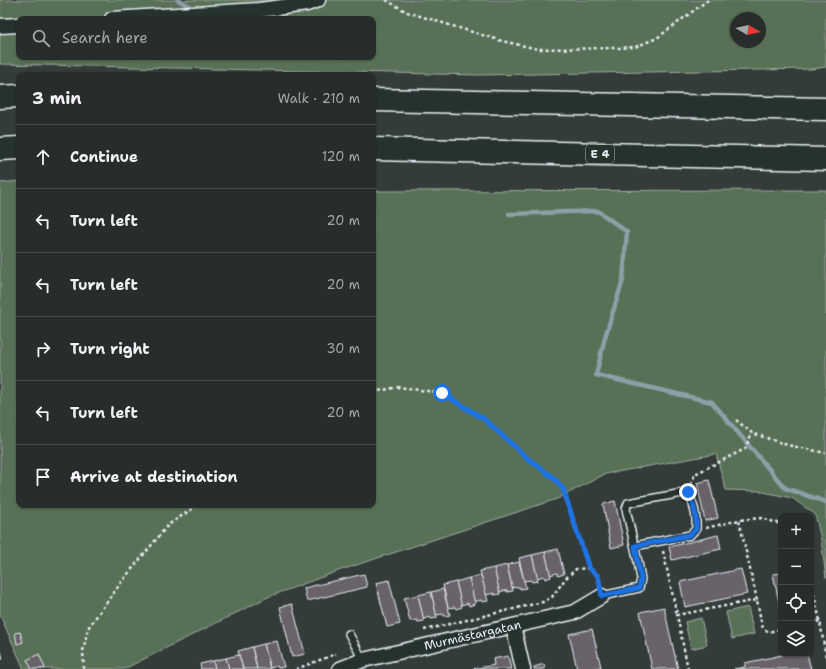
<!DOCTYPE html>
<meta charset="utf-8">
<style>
body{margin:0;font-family:"Shantell Sans",sans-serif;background:#333937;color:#f1f3f6}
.controls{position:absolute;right:12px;bottom:12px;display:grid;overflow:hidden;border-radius:8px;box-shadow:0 1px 3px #0004}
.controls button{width:36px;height:36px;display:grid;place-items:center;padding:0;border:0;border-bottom:1px solid #434947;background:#272d2b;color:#f1f3f6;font:20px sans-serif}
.compass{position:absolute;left:730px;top:12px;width:36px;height:36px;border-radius:50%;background:#272d2b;box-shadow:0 1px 3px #0004;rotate:99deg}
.stop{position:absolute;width:12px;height:12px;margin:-9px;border:3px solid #1a73e8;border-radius:50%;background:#fff}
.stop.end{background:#1a73e8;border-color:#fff;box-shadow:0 1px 4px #0008}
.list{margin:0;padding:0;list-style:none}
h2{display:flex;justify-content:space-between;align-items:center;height:52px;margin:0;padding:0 16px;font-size:17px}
h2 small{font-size:13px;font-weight:400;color:#a4a8a9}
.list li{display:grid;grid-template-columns:26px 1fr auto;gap:12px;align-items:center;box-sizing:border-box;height:64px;padding:0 16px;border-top:1px solid #434947}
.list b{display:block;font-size:15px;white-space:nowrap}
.list em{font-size:13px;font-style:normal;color:#a4a8a9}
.icon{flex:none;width:22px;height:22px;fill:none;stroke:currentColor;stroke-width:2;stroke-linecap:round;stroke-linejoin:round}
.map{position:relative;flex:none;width:826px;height:669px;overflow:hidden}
.search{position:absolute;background:#272d2b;box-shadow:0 1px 3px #0004;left:16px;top:16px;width:360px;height:44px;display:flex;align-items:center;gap:10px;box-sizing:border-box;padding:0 14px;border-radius:8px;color:#a4a8a9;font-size:15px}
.panel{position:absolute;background:#272d2b;box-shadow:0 1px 3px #0004;left:16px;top:72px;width:360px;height:436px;border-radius:8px}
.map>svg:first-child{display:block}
.green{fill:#587055;stroke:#a0b0a6;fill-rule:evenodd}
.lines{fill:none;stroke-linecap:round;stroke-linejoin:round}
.stream{stroke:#8d9fa9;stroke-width:4.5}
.building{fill:#6b626a;stroke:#e8f1f8}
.service-casing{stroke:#e8f1f8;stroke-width:10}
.minor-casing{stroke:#e8f1f8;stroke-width:17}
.motorway-casing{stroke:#e8f1f8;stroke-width:25}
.path{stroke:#e8f1f8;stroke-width:2.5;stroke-dasharray:3 3;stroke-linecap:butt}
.service{stroke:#26332d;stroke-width:7}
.minor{stroke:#26332d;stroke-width:14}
.motorway{stroke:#26332d;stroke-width:22}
.route{stroke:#1a73e8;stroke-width:5}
.labels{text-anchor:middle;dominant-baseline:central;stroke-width:3;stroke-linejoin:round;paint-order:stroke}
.shield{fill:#26332d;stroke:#aeb8bb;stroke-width:1}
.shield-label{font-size:11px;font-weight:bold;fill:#e8f1f8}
.street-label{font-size:12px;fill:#e8f1f8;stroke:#26332d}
</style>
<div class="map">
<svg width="826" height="669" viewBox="0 0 826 669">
<rect width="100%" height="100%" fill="#343c39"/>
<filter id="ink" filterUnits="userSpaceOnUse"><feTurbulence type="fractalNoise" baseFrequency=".025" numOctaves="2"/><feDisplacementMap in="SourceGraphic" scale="8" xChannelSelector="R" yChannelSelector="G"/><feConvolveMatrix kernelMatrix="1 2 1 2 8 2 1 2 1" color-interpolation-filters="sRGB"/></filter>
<g filter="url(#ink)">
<g class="green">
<path d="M0 0H826V67L812 69 479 75 0 64ZM736 18H760V42H736ZM19 19H373V57H19Z"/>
<path d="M19 181V505H373V191L826 190V578L821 539 815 514 792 498 759 491 726 490 716 454 605 474 557 499 338 571 268 597 124 669H24L0 615V183Z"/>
<path d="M748 607 754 634 732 639 726 612Z"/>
<path d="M701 618 707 645 691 649 685 622Z"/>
</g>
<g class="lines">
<g class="stream">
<path d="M178 0 189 6"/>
<path d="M509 214 598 211 627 232 623 280 605 337 596 375 712 402 785 488 826 502"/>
</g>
</g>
<g class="building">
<path d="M709 480 718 518 705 521 697 483Z"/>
<path d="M615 501 624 545 611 548 603 504Z"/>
<path d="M718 535 721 549 672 560 669 547Z"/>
<path d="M558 549 564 574 558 576 557 573 550 575 545 552Z"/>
<path d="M545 552 551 577 545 579 544 576 537 578 532 555Z"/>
<path d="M532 555 538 581 532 582 531 580 524 581 519 558Z"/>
<path d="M519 562 526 588 520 589V587L512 588 507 565Z"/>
<path d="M507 565 513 591 507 592V590L499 592 494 568Z"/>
<path d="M494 568 500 594 494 595V593L486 595 480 571Z"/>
<path d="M741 569 747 594 685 607 680 582Z"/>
<path d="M781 573V612L773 574Z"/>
<path d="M364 574 367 587 307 601 304 588Z"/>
<path d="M481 575 488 601 482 602 481 600 474 602 469 578Z"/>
<path d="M469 578 475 604 469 606 468 603 461 605 456 582Z"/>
<path d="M389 580 400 624 387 627 376 583Z"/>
<path d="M456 582 462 607 456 609 455 607 448 608 443 585Z"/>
<path d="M443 589 450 615 444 616 443 614 436 615 431 592Z"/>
<path d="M431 592 437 618 431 619 430 617 423 619 418 595Z"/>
<path d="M418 595 424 621 418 622 417 620 410 621 404 598Z"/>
<path d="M292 604 305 654 292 657 280 607Z"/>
<path d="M664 607 669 630 678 669H652L640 612Z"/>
<path d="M592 629 601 667 590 669H577L569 634Z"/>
<path d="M20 632 23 642 17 644 15 633Z"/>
<path d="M277 641 284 667 278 668 277 666 270 668 264 644Z"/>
<path d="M264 644 270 669H257L252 647Z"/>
<path d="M252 647 257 669H243L238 651Z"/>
<path d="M0 651H1L3 659 0 660Z"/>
<path d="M39 654 45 668 42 669H32L27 660Z"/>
<path d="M787 654H807L811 669H734L745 667V663Z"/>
<path d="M239 655 243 669H229L226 658Z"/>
<path d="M508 656 511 669H473L494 665 493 659Z"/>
<path d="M226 658 229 669H215L213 661Z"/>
<path d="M213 661 215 669H201L200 664Z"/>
<path d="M544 664 545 669H534V667Z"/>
</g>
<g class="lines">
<g class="service-casing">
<g id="service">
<path d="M602 596 639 588 641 579 638 562 626 509 628 503 688 492C694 504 697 516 696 529L690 535 635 546"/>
<path d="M349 634 363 660"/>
</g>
</g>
<g class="minor-casing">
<g id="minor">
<path d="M112 19 259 10 307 4 318 0"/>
<path d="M0 26 19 25"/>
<path d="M513 626 523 669"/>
<path id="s1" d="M340 669 363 660 575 612 602 596"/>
</g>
</g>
<g class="motorway-casing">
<g id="motorway">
<path d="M0 97 19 96"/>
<path d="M373 100 826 109"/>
<path d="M0 149 19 148"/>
<path d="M373 149 826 159"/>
</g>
</g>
<g class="path">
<path d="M386 0 407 12 502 41 538 49 618 48 635 47 657 38 708 0"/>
<path d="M373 392 399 387 442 393 484 419 526 457 555 479 563 489 589 568"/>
<path d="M736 420 752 433 787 445 826 453"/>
<path d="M691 484 695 474 745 449 752 433"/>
<path d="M706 528 739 520"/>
<path d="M663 551 677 615"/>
<path d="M811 582 820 621"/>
<path d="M757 600 739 520 761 518 781 524"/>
<path d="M811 623 820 621 826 658"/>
<path d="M424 630 543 602 552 597 565 579 576 569 589 568 598 576 600 584"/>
<path d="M84 669 83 651 88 628 123 580 168 525 198 505"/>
<path d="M296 669 336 654"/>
<path d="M688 669 677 615 757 600 762 626 768 632 781 629"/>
</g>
<use href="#service" class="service"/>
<use href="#minor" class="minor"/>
<use href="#motorway" class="motorway"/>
</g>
</g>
<g class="lines" filter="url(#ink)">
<path class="route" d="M442 393 484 419 526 457 555 479 563 489 589 568 598 576 602 596 639 588 641 579 635 546 690 535 696 529C697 516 694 504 688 492"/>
</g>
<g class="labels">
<rect class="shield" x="586" y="145" width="28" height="18" rx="3"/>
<g class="shield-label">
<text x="600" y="154">E 4</text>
</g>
<g class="street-label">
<text stroke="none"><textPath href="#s1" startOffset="137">Murmästargatan</textPath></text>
</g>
</g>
</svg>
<div class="controls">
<button>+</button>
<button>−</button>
<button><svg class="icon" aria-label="locate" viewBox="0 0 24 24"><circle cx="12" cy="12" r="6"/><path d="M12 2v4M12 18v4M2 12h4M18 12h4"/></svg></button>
<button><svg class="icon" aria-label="layers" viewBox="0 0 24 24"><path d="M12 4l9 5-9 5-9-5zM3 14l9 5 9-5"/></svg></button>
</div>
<svg class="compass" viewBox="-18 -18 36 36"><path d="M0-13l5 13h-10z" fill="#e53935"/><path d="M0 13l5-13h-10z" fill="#a4a8a9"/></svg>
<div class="stop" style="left:442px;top:393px"></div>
<div class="stop end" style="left:688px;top:492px"></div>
<div class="search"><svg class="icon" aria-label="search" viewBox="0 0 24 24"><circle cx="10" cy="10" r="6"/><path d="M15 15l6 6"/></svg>Search here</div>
<section class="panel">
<h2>3 min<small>Walk · 210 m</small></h2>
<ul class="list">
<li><svg class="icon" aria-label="ahead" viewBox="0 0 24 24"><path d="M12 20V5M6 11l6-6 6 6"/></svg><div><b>Continue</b></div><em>120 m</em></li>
<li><svg class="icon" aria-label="left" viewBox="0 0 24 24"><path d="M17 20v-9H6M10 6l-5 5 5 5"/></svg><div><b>Turn left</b></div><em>20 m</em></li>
<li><svg class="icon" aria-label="left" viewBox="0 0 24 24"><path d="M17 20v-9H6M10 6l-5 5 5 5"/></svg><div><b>Turn left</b></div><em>20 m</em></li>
<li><svg class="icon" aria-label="right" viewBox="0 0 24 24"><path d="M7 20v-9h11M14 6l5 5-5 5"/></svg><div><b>Turn right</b></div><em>30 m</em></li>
<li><svg class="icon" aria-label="left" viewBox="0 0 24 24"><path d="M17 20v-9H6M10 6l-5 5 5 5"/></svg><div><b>Turn left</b></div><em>20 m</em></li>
<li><svg class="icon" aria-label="arrive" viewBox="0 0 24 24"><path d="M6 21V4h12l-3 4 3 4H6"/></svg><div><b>Arrive at destination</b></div></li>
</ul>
</section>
</div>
